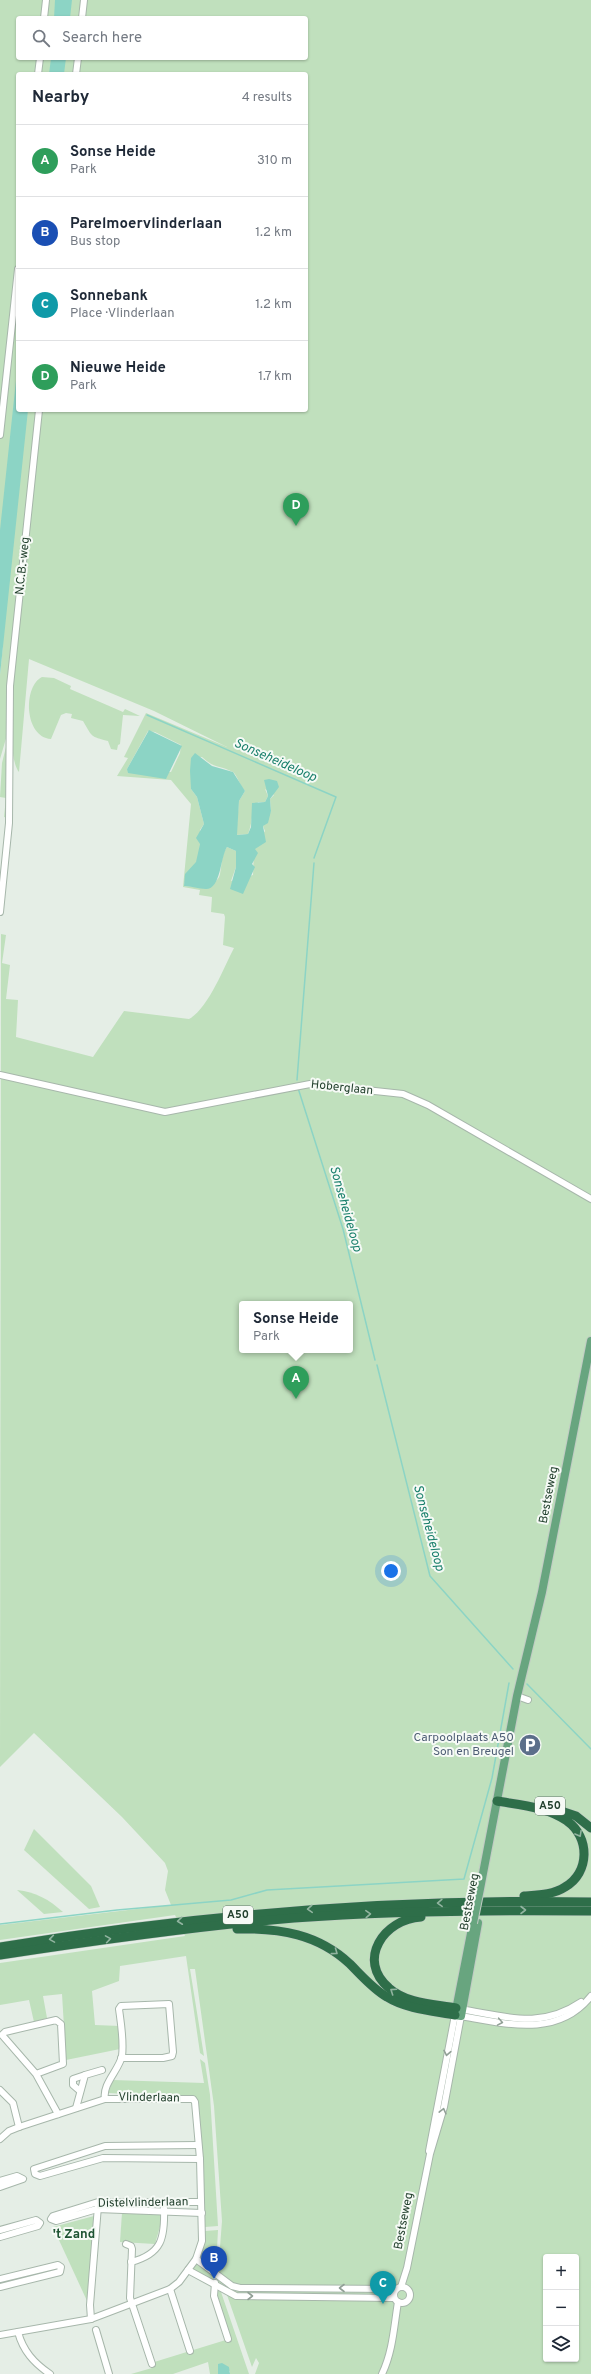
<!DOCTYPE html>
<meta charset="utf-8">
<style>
body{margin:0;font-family:Overpass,sans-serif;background:#f6f6f7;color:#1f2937}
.controls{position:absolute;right:12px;bottom:12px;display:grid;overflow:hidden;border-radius:4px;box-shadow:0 1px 3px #0004}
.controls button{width:36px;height:36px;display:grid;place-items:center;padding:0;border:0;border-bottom:1px solid #e0e1e3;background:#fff;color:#1f2937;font:20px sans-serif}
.you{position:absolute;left:391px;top:1571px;width:14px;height:14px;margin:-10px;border:3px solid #fff;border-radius:50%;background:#1a73e8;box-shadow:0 0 0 6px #1a73e833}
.badge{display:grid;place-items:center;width:26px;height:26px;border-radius:50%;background:#f65b6e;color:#fff;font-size:13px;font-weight:700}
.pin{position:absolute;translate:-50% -33px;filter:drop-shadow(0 1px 2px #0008)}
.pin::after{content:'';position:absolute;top:21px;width:14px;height:12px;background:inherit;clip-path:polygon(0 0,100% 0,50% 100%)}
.popup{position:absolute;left:239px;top:1301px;width:114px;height:52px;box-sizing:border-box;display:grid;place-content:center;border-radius:4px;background:#fff;filter:drop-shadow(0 1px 3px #0005);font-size:13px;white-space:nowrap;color:#747a83}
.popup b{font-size:15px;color:#1f2937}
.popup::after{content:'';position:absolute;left:50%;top:100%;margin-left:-8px;border:8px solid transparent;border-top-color:#fff}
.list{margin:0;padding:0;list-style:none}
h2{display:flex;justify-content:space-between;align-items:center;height:52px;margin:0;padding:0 16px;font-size:17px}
h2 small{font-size:13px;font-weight:400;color:#747a83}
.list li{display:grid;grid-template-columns:26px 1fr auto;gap:12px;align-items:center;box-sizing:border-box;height:72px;padding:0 16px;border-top:1px solid #e0e1e3}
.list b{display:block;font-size:15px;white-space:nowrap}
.list p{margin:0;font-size:13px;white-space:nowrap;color:#747a83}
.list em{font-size:13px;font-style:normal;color:#747a83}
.icon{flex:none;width:22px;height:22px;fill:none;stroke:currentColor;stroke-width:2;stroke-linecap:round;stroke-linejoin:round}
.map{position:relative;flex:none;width:591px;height:2374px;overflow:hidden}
.search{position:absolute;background:#fff;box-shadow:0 1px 3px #0004;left:16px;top:16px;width:292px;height:44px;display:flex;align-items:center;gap:10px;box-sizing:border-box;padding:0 14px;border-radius:4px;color:#747a83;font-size:15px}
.panel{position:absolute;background:#fff;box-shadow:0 1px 3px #0004;left:16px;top:72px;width:292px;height:340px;border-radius:4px}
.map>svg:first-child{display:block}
.green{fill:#c0e0bd;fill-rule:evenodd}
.water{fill:#8cd4c5}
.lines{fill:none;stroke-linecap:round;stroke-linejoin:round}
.stream{stroke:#8cd4c5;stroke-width:1.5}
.minor-casing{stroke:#a7b7ab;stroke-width:8}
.major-casing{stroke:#c1cac4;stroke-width:10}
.highway-casing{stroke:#c1cac4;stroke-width:10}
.minor{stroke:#fff;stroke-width:6}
.major{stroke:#68a57f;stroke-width:8}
.highway{stroke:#2e6e49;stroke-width:9}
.major-bridge-casing{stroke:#c1cac4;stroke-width:10;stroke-linecap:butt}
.major-bridge{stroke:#68a57f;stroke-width:8}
.oneway{stroke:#92b4a0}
.oneway2{stroke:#91a096}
.labels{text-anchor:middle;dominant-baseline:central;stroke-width:4;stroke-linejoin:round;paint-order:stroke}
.shield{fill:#f6faf6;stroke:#62786a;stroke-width:1}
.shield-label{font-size:11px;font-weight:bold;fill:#23412e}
.street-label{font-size:12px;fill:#23412e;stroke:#f6faf6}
.service-label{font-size:12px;fill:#4e5e75;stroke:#f6faf6;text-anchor:end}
.water-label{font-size:13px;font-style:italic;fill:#1a806c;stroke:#f6faf6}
.neighbourhood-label{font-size:13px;font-weight:bold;fill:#1e5433;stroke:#f6faf6}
</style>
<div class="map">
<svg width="591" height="2374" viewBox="0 0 591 2374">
<rect width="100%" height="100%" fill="#e5eee6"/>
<g class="green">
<path d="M0 0H591V2374H255L259 2363 256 2358 252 2367 227 2295 233 2297 236 2294 216 2285 219 2279 237 2290 233 2284 218 2273 222 2221 214 2106 195 1969H190L204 2056 200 2053 186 1956 120 1966 119 1981 92 1991 95 2025 120 2026V2049L66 2060 62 1994 43 1996 47 2018 34 2022 29 2000 0 2005V1963L185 1936 175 1915 0 1940V1925L171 1905 165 1890 168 1871 165 1863 122 1817 34 1733 0 1767 1 934 6 935 2 963 10 965 6 999 18 1000 16 1037 93 1057 124 1011 189 1019C208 1009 224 967 234 948L223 945 225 917 224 914 211 912 212 897 199 895 200 890 183 887 191 804 171 780 117 776 128 758 124 757 146 713 227 747 154 711 29 659 19 772C6 757 13 676 13 652L10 650 7 691V735L0 759V675L3 645 0 643ZM18 18H306V58H18ZM18 74H306V410H18ZM148 731 155 732 181 745 180 753 171 772 127 769ZM202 757C215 769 219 765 233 772 237 775 240 786 245 791L239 801 236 835 248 834C253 822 250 815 258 802H265L268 796 265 789 274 795 270 799 271 811 263 826 265 831 254 849 253 875 231 881 236 867V851L227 847C221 856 222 864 220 874 218 887 194 887 184 886 186 875 191 871 196 863 201 853 200 840 200 830L204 824 197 797 191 789V758ZM242 1304H350V1350H242ZM546 2257H576V2359H546Z"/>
<path d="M42 677 54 678 71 686 70 689 123 712 125 709 140 716 123 715 120 744 118 745 117 750 111 749 108 741C90 736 93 738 83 721L71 718 72 714 66 713 61 715 51 739C24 737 23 686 42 677Z"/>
<path d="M7 743 8 818 4 817 6 798 0 797 2 763Z"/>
<path d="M34 1829 91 1886 100 1907 89 1909 24 1850Z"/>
<path d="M17 1890C36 1892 48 1899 63 1912L44 1914Z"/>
<path d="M200 2059 205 2063 210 2095 218 2226 205 2227 197 2098 108 2093 113 2080 204 2083Z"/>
<path d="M122 2213 161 2215V2223L155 2244 120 2242Z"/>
<path d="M94 2216 88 2303 53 2227Z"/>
<path d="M218 2230 216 2268 215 2270C195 2255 200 2254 205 2231Z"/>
<path d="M196 2264 215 2276 211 2282 192 2269Z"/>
<path d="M215 2289 221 2292 249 2374H230V2371L218 2368V2374H210L208 2362 173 2374H131L152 2368 151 2363 229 2339 213 2295Z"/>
</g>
<g class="water">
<path d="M55 0H72L70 18H54Z"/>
<path d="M51 58H66L64 74H49Z"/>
<path d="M18 362V410H28L0 675V530Z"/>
<path d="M149 730 182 746 166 779 128 773 127 769Z"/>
<path d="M195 753 212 766 233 772 245 791 239 801 237 835 248 834 251 827 252 803 265 802 268 796 264 780 269 779 277 781 279 787 270 799 271 811 268 823 263 826 266 842 255 849 258 853 252 864 255 867 243 894 230 889 236 867V851L227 847C220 858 221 889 206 889 199 889 191 886 184 886L185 874 196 862 200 844 196 838 204 824 197 797 191 789 190 771 191 758Z"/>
<path d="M222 2363 229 2367 230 2374H218V2364Z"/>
</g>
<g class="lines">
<g class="stream">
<path d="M147 715 336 797 314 858"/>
<path d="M297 1080 314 863"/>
<path d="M298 1088 343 1229 375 1360"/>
<path d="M377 1365 430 1576 513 1669"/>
<path d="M527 1684 591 1749"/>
<path d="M0 1924 117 1910 231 1900 267 1890 464 1879 492 1778 509 1683"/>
</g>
<g class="minor-casing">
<g id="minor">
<path d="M44 18 46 0"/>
<path d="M82 18 84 0"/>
<path d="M38 74 40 58"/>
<path d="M76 74 78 58"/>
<path d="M0 435 18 269"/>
<path d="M0 912 9 823 10 686 39 410"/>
<path d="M0 1075 165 1112 310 1084 403 1094 428 1105 591 1199"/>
<path d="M517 1696 528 1700"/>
<path d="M459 2009C505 2016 540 2030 581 2002"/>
<path d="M36 2074 63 2064 61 2024 56 2020 5 2032 2 2035 36 2074 58 2114"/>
<path d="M0 2090 13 2103 19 2127"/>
<path d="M80 2091 73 2085V2079L85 2075"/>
<path d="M105 2099C102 2084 119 2070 122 2056 124 2041 121 2024 119 2009L121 2006 169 2004 173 2052 172 2056 163 2058H121"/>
<path d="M76 2108 85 2075 102 2070"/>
<path d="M0 2139 9 2131 19 2127 105 2099H193L195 2102 200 2159 202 2241 196 2259 179 2282 170 2289 91 2319 0 2335"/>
<path d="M198 2145 105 2146 34 2169 35 2174 40 2176 103 2158 200 2159"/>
<path d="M429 2151 455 2015"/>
<path d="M0 2181 17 2176 23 2179 0 2187"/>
<path d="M201 2202H98L53 2216 51 2219 56 2221 97 2209 202 2213"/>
<path d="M0 2230 36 2220 40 2223 38 2226 0 2237"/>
<path d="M126 2244 131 2246 132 2249 130 2298 152 2364"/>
<path d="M196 2259 232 2286 240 2288 396 2289"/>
<path d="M131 2262C162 2254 165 2238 164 2208"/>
<path d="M188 2270 236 2296 394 2298"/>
<path d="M0 2279 58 2265 61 2267 60 2272 0 2287"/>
<path d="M215 2283 214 2296 228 2339"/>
<circle cx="402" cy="2295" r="8"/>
<path d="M401 2287 407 2268 430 2154 444 2107 461 2016C507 2024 558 2038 591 1996"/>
<path d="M170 2289 190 2351"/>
<path d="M91 2319 90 2305 98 2206"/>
<path d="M96 2330 109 2374"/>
<path d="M18 2332C23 2351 34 2363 50 2374"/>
<path d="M382 2374C393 2351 394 2326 398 2302"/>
</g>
</g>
<g class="major-casing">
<g id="major">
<path d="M480 1889 517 1696 542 1592 591 1341"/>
<path d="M473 1923 455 2015 461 2016 478 1923"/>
</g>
</g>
<g class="highway-casing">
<g id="highway">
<path d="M497 1801C520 1805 548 1807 567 1821 590 1837 590 1873 565 1887 553 1895 538 1895 524 1896"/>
<path d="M543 1805 576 1816 591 1828"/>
<path d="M421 1917C384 1919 356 1960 389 1988 407 2004 435 2004 456 2008"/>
<path d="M237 1929C280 1928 318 1934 350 1964 362 1976 373 1989 387 1997 406 2009 433 2011 455 2015"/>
<path d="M0 1947C196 1915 393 1898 591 1902"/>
<path d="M0 1955C98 1940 196 1926 294 1918 393 1911 492 1910 591 1911"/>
</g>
</g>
<use href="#minor" class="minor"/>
<use href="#major" class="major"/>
<use href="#highway" class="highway"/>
<g class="major-bridge-casing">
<path id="major-bridge" d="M473 1923 480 1889"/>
</g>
<use href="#major-bridge" class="major-bridge"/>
</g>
<defs><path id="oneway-chevron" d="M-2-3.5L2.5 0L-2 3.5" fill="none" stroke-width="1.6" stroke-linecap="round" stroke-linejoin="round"/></defs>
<g class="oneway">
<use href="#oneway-chevron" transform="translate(579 1834) rotate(61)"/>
<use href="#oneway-chevron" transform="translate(440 1903) rotate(178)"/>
<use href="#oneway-chevron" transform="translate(310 1909) rotate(176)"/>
<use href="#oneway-chevron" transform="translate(523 1910)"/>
<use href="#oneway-chevron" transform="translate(368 1914) rotate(-3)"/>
<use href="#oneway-chevron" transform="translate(180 1921) rotate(174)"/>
<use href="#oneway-chevron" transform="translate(52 1939) rotate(171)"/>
<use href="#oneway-chevron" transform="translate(108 1939) rotate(-9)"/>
<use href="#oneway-chevron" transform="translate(335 1952) rotate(36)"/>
<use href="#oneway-chevron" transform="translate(393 1991) rotate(-146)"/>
</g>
<g class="oneway2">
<use href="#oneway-chevron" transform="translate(500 2022) rotate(10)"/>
<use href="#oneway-chevron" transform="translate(447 2053) rotate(101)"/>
<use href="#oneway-chevron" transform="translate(443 2111) rotate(-76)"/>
<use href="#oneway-chevron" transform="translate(342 2288) rotate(180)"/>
<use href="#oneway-chevron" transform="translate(250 2296)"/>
</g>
<defs>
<g id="parking-disc" transform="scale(1.15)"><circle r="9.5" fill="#5c6f8a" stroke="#f6faf6"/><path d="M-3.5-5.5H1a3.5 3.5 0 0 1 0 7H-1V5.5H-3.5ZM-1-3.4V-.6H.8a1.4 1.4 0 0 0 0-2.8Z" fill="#fff"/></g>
</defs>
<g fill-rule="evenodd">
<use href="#parking-disc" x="530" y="1745"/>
</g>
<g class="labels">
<g class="shield">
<rect x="535" y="1797" width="30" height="18" rx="3"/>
<rect x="223" y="1906" width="30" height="18" rx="3"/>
</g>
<g class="shield-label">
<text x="550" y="1806">A50</text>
<text x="238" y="1915">A50</text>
</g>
<g class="street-label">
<text transform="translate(23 566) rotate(-84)">N.C.B.-weg</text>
<text transform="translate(342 1088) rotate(6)">Hoberglaan</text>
<text transform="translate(549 1495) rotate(-79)">Bestseweg</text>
<text transform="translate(470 1902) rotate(-79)">Bestseweg</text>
<text transform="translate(149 2098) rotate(1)">Vlinderlaan</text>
<text transform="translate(143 2203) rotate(-1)">Distelvlinderlaan</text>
<text transform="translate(404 2221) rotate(-79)">Bestseweg</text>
</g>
<g class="service-label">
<text x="514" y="1738">Carpoolplaats A50<tspan x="514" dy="14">Son en Breugel</tspan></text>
</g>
<g class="water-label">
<text transform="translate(275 761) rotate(24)">Sonseheideloop</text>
<text transform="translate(345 1209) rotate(74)">Sonseheideloop</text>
<text transform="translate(428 1528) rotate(75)">Sonseheideloop</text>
</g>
<g class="neighbourhood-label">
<text x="74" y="2235">'t Zand</text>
</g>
</g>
</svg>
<div class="controls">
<button>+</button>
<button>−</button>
<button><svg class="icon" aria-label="layers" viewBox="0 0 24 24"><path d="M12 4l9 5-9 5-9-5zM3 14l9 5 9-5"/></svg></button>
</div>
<div class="you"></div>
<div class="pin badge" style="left:296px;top:1399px;background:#2e9e5b">A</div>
<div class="popup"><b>Sonse Heide</b>Park</div>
<div class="pin badge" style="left:214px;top:2279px;background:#1a4fb4">B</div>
<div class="pin badge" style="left:383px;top:2304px;background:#0f9aa8">C</div>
<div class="pin badge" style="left:296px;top:526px;background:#2e9e5b">D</div>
<div class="search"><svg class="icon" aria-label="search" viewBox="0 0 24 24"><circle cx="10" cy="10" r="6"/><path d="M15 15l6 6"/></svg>Search here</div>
<section class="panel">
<h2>Nearby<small>4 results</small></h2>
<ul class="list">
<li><span class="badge" style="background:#2e9e5b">A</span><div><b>Sonse Heide</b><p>Park</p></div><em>310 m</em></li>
<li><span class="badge" style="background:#1a4fb4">B</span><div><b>Parelmoervlinderlaan</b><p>Bus stop</p></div><em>1.2 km</em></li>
<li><span class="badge" style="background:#0f9aa8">C</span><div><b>Sonnebank</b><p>Place · Vlinderlaan</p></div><em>1.2 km</em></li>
<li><span class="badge" style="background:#2e9e5b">D</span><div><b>Nieuwe Heide</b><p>Park</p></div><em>1.7 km</em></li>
</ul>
</section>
</div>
